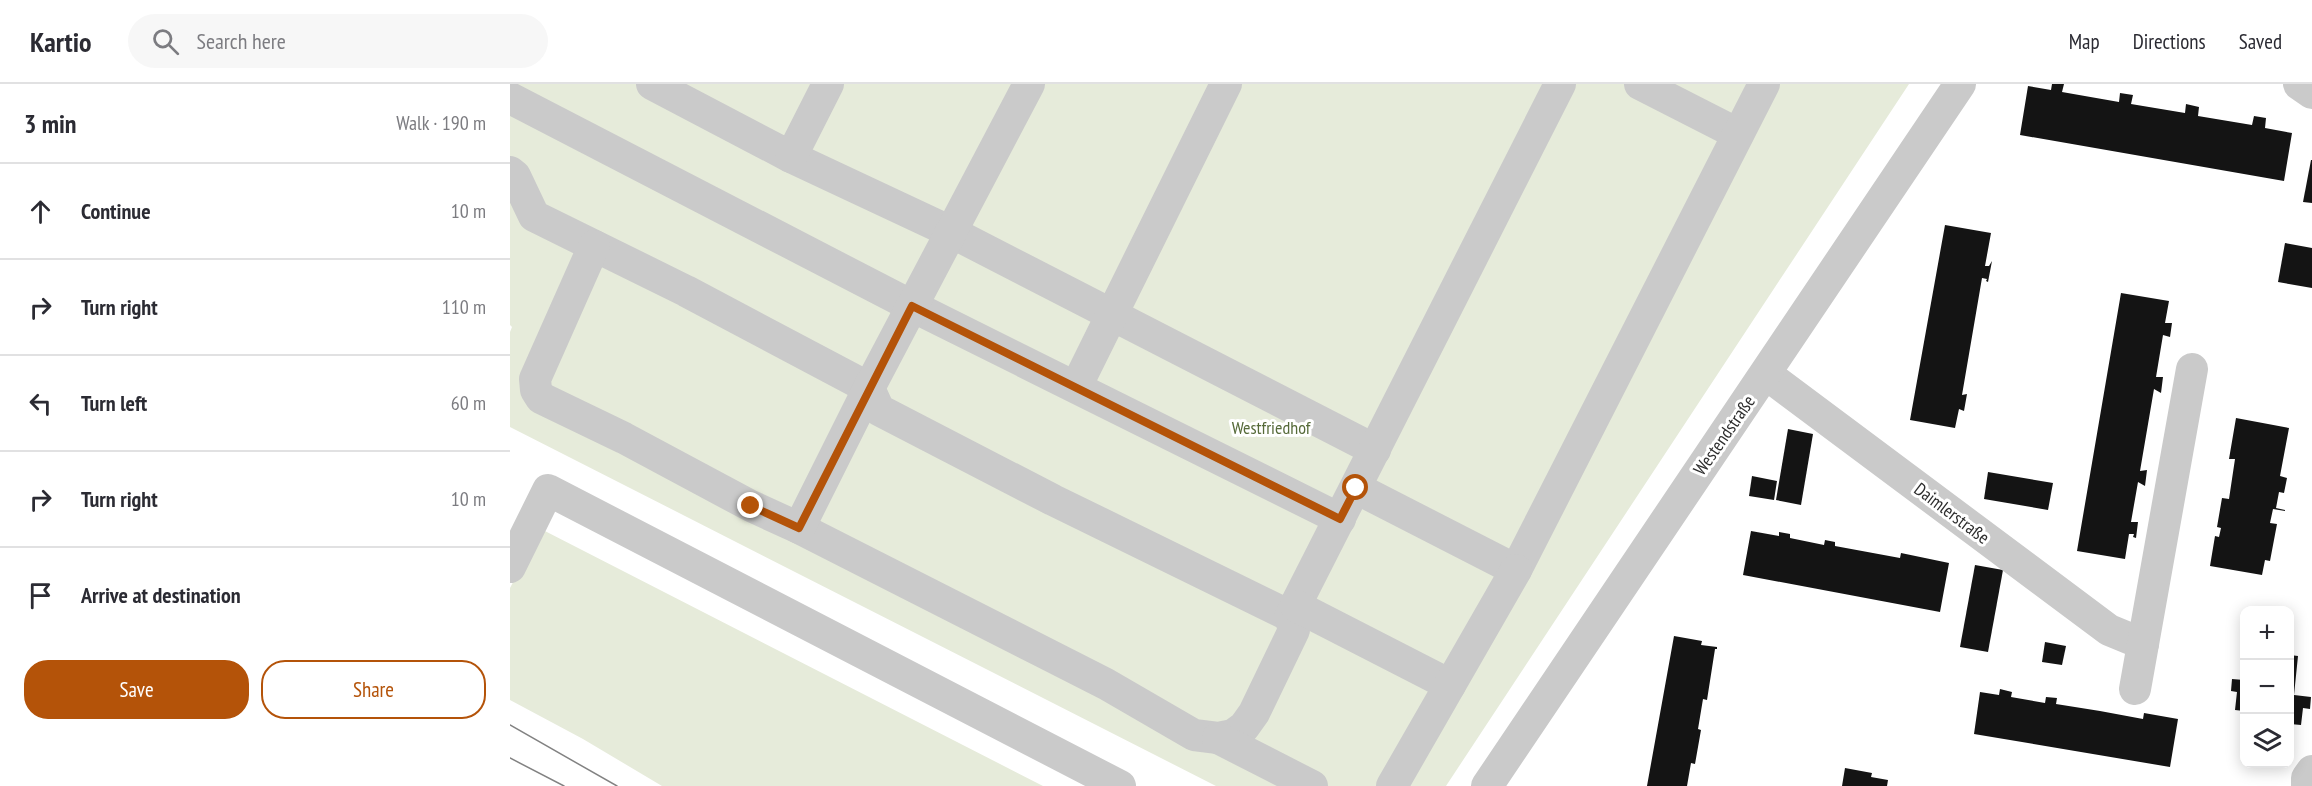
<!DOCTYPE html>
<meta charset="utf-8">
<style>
body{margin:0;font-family:"PT Sans Narrow",sans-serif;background:#f7f7f7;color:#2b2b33}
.controls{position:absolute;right:18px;bottom:18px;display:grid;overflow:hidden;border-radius:12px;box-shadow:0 3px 15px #0003}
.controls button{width:54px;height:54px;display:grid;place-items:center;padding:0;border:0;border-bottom:2px solid #e1e1e2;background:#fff;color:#2b2b33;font:30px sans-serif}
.stop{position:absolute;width:18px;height:18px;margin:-14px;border:4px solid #b45309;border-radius:50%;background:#fff}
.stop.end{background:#b45309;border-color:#fff;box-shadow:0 2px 6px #0008}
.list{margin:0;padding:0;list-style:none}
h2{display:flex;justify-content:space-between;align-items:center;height:78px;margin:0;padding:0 24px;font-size:26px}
h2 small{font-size:20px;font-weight:400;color:#7c7c81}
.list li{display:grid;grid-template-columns:39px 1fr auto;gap:18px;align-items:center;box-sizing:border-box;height:96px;padding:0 24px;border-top:2px solid #e1e1e2}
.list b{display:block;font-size:22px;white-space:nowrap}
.list em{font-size:20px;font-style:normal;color:#7c7c81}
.actions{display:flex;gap:12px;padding:18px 24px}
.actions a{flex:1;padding:14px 0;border:2px solid #b45309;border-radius:24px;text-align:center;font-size:21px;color:#b45309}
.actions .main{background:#b45309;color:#fff}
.icon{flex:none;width:33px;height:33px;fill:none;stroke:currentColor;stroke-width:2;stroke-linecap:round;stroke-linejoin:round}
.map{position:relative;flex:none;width:1802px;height:702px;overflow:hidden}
header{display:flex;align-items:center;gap:36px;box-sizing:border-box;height:84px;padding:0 30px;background:#fff;border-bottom:2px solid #e1e1e2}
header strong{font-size:28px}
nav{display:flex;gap:33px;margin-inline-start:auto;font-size:21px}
.search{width:420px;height:54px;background:#f7f7f7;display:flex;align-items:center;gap:15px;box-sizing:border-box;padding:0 21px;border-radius:33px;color:#7c7c81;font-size:22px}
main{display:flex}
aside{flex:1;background:#fff}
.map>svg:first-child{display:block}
.green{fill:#e6ebda}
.building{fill:#141414}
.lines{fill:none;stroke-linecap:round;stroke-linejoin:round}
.minor{stroke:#cacaca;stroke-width:32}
.tram{stroke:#828282;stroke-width:1.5}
.route{stroke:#b45309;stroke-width:8}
.labels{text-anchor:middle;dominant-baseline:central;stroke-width:6;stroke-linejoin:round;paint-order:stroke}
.park-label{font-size:18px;fill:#566a39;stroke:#fff}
.street-label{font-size:18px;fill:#2d2d2d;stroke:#fff}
</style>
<header>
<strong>Kartio</strong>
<div class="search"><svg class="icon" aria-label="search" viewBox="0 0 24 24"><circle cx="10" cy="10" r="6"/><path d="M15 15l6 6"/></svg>Search here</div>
<nav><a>Map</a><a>Directions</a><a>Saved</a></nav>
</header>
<main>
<aside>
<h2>3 min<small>Walk · 190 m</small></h2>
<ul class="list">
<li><svg class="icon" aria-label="ahead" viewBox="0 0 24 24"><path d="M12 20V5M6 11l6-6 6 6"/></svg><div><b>Continue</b></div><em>10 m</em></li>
<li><svg class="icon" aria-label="right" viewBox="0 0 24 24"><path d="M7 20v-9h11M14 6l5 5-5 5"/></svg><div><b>Turn right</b></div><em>110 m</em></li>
<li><svg class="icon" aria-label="left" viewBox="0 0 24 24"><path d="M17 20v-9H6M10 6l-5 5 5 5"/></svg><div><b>Turn left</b></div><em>60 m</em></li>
<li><svg class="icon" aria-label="right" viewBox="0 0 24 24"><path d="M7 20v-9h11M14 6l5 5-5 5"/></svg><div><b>Turn right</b></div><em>10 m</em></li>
<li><svg class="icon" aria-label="arrive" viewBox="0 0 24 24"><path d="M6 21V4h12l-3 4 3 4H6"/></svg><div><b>Arrive at destination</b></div></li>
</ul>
<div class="actions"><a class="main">Save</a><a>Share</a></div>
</aside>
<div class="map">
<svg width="1802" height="702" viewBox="0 0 1802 702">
<rect width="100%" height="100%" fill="#fff"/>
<g class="green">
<path d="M0 0H1399L936 702H706L0 343V248L2 243 0 241Z"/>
<path d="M31 445 533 702H152L73 655 0 616V504Z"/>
</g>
<g class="building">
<path d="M1542 0H1554L1552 8 1609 18 1610 9 1623 11 1621 20 1675 29 1676 20 1689 23 1688 32 1742 41 1744 32 1756 34 1755 44 1782 49 1774 97 1510 51 1518 2 1541 6Z"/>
<path d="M1801 76H1802V119L1793 118Z"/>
<path d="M1435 141 1481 149 1475 182H1479L1482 177 1478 198 1476 197 1477 195 1472 194 1452 311 1457 310 1454 327 1449 325 1445 344 1400 336Z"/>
<path d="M1775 159 1802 164V204L1768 198Z"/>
<path d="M1611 209 1659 217 1655 239H1662L1660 253 1653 251 1646 293H1653L1651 309 1644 305 1630 387 1637 386 1635 402 1628 398 1621 438H1628L1626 454 1623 453 1624 450H1619L1615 475 1567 467Z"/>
<path d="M1726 334 1779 344 1770 392 1777 394 1774 409 1769 408 1766 424 1775 426V427L1763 425 1760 439 1767 440 1760 477 1755 476 1752 491 1700 482 1705 452 1709 453 1711 444 1707 443 1712 414 1719 415 1725 375H1719Z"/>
<path d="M1278 345 1303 350 1291 421 1266 416Z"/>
<path d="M1478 388 1543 399 1538 426 1474 415Z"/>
<path d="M1242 392 1267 397 1264 416 1239 412Z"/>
<path d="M1241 447 1269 452V448L1280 450V454L1314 461 1315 456 1325 458V462L1390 474 1391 469 1439 479 1430 528 1233 491Z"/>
<path d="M1465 481 1493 486 1478 568 1450 563Z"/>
<path d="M1164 552 1192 557 1191 561 1207 563V565H1205L1197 616 1193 615 1188 645 1191 646 1185 680 1181 679 1177 702H1137Z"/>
<path d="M1535 558 1556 562 1552 581 1532 578Z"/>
<path d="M1780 571 1788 572 1784 611 1801 613 1800 625 1793 624 1791 641 1780 640Z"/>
<path d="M1722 595 1734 596V627L1725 626 1727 608 1721 607Z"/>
<path d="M1490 605 1502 608 1501 613 1535 619 1536 613 1547 614 1546 620 1590 627 1633 635 1634 629 1668 635 1660 683 1464 650 1470 608 1489 611Z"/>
<path d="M1335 684 1362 689 1361 693 1378 696 1377 702H1332Z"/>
</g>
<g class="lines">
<g class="minor">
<path d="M142 0 281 73 441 148 865 366"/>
<path d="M1130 0 1228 50"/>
<path d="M1789 0 1802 9"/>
<path d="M0 14 402 222 830 435"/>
<path d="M281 73 318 0"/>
<path d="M0 88 5 92 24 132 176 207 359 304 369 326 543 416 780 532 1050 0"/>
<path d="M84 162 25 295 26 306 31 314 114 354 241 422 289 444 537 570 596 600 684 651 708 654 723 651 734 643 744 629 784 546 780 532"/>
<path d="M1256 290 1599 546 1633 560"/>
<path d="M566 303 716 0"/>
<path d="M846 404 1006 486 1254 0"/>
<path d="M289 444 359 304 519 0"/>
<path d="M0 483 38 406 610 702"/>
<path d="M786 522 940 601"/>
<path d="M1625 605 1682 285"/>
<path d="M708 654 802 702"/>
<path d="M882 702 1006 486"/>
<path d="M977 702 1450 0"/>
<path d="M1797 702V694L1802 687"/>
</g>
<g class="tram">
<path d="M0 641 107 702"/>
<path d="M0 674 54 702"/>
</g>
</g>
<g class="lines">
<path class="route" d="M241 422 289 444 402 222 830 435 846 404"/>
</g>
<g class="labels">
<g class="park-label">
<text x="761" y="343">Westfriedhof</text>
</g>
<g class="street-label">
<text transform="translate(1214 351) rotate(-55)">Westendstraße</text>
<text transform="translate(1442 429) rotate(37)">Daimlerstraße</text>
</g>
</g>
</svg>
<div class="controls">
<button>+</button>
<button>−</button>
<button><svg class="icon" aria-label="layers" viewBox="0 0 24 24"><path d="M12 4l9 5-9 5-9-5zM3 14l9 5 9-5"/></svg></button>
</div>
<div class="stop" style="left:846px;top:404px"></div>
<div class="stop end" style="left:241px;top:422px"></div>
</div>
</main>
